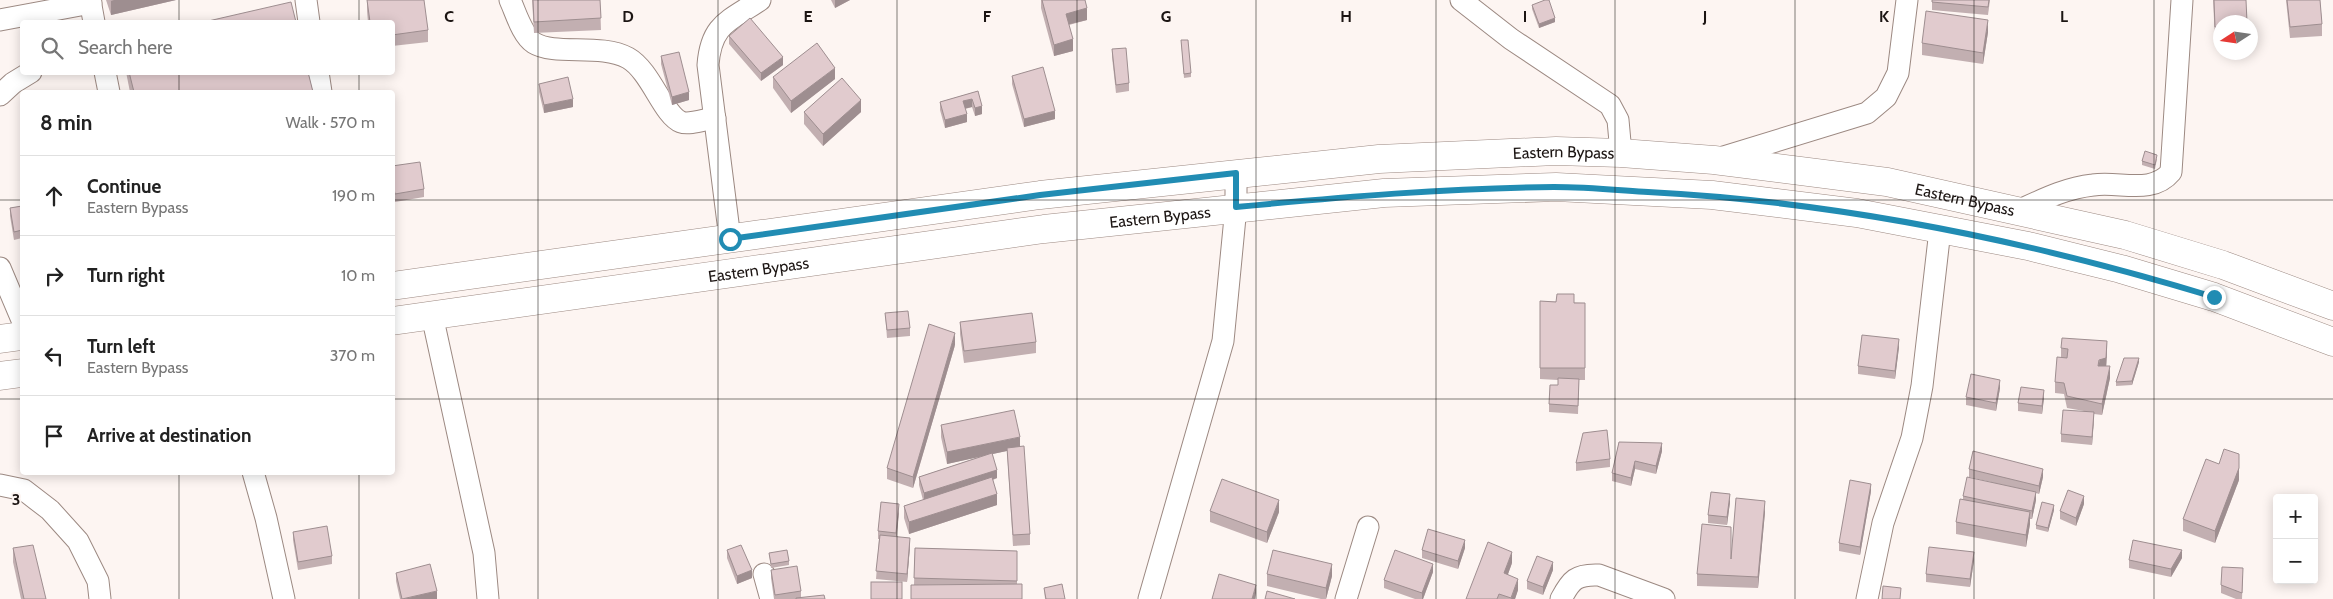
<!DOCTYPE html>
<meta charset="utf-8">
<style>
body{margin:0;font-family:Cabin,sans-serif;background:#f6f6f6;color:#222}
.controls{position:absolute;right:15px;bottom:15px;display:grid;overflow:hidden;border-radius:5px;box-shadow:0 2px 12px #0003}
.controls button{width:45px;height:45px;display:grid;place-items:center;padding:0;border:0;border-bottom:1px solid #e0e0e0;background:#fff;color:#222;font:25px sans-serif}
.compass{position:absolute;left:2213px;top:15px;width:45px;height:45px;border-radius:50%;background:#fff;box-shadow:0 2px 12px #0003;rotate:258deg}
.stop{position:absolute;width:15px;height:15px;margin:-11px;border:4px solid #218cb3;border-radius:50%;background:#fff}
.stop.end{background:#218cb3;border-color:#fff;box-shadow:0 1px 5px #0008}
.list{margin:0;padding:0;list-style:none}
h2{display:flex;justify-content:space-between;align-items:center;height:65px;margin:0;padding:0 20px;font-size:21px}
h2 small{font-size:16px;font-weight:400;color:#767676}
.list li{display:grid;grid-template-columns:32px 1fr auto;gap:15px;align-items:center;box-sizing:border-box;height:80px;padding:0 20px;border-top:1px solid #e0e0e0}
.list b{display:block;font-size:19px;white-space:nowrap}
.list p{margin:0;font-size:16px;white-space:nowrap;color:#767676}
.list em{font-size:16px;font-style:normal;color:#767676}
.icon{flex:none;width:28px;height:28px;fill:none;stroke:currentColor;stroke-width:2;stroke-linecap:round;stroke-linejoin:round}
.map{position:relative;flex:none;width:2333px;height:599px;overflow:hidden}
.search{position:absolute;background:#fff;box-shadow:0 2px 12px #0003;left:20px;top:20px;width:375px;height:55px;display:flex;align-items:center;gap:12px;box-sizing:border-box;padding:0 18px;border-radius:5px;color:#767676;font-size:19px}
.panel{position:absolute;background:#fff;box-shadow:0 2px 12px #0003;left:20px;top:90px;width:375px;height:385px;border-radius:5px}
.map>svg:first-child{display:block}
.lines{fill:none;stroke-linecap:round;stroke-linejoin:round}
.minor-casing{stroke:#9c8982;stroke-width:23}
.major-casing{stroke:#9c8982;stroke-width:29}
.minor{stroke:#fff;stroke-width:21}
.major{stroke:#fff;stroke-width:28}
.wall{fill:#c2afb1}
.shaded-wall{fill:#9e8e90}
.building{fill:#e1cbce;stroke:#9e8e90}
.route{stroke:#218cb3;stroke-width:6}
.grid{fill:none;stroke:#1c1513;stroke-width:1;stroke-opacity:0.55}
.labels{text-anchor:middle;dominant-baseline:central;stroke-width:4;stroke-linejoin:round;paint-order:stroke}
.street-label{font-size:16px;fill:#1c1513;stroke:#fdf5f2}
.grid-label{font-size:16px;text-anchor:middle;font-weight:bold;fill:#1c1513;stroke:#fdf5f2;stroke-width:4;stroke-linejoin:round;paint-order:stroke}
</style>
<div class="map">
<svg width="2333" height="599" viewBox="0 0 2333 599">
<rect width="100%" height="100%" fill="#fdf5f2"/>
<g class="lines">
<g class="minor-casing">
<g id="minor">
<path d="M90 0 94 22"/>
<path d="M306 0 309 22"/>
<path d="M510 0C516 13 522 35 534 43 555 56 601 43 628 58 651 71 663 115 681 122 689 125 706 119 715 118"/>
<path d="M1461 0 1511 39 1610 105 1618 120 1621 153"/>
<path d="M0 20 91 3"/>
<path d="M105 72 109 92"/>
<path d="M318 72 321 92"/>
<path d="M0 95 13 83 31 72"/>
<path d="M1717 159 1867 113 1886 97 1898 73 1907 0"/>
<path d="M2020 210C2044 199 2066 188 2093 185 2120 181 2152 195 2171 172L2182 0"/>
<path d="M730 239 708 65C711 24 729 21 760 0"/>
<path d="M0 268 22 320"/>
<path d="M432 315 484 553 488 599"/>
<path d="M253 472 266 518 284 599"/>
<path d="M0 485 24 490 50 510 78 541 98 581 100 599"/>
<path d="M764 574 771 599"/>
<path d="M1149 599 1223 341 1236 207V173"/>
<path d="M1346 599 1368 527"/>
<path d="M1561 599C1571 580 1576 574 1599 575L1664 599"/>
<path d="M1867 599 1883 523 1912 438 1922 386 1940 230"/>
</g>
</g>
<g class="major-casing">
<g id="major">
<path id="s1" d="M392 286 1040 195 1379 159 1556 151 1621 153 1714 160 1887 182 2125 235 2223 265 2333 306"/>
<path id="s2" d="M392 321 1044 229 1384 193 1556 187 1712 195 1857 213 2028 246 2121 269 2214 297 2333 342"/>
<path d="M0 339 22 336"/>
<path d="M0 376 22 373"/>
</g>
</g>
<use href="#minor" class="minor"/>
<use href="#major" class="major"/>
</g>
<g class="wall">
<path d="M106 0H176L111 15Z"/>
<path d="M367 0 428 30V42L392 46V22H368L367 11Z"/>
<path d="M532 0H600L601 30 534 33Z"/>
<path d="M831 0H850L835 8Z"/>
<path d="M1041 0H1085L1087 20 1069 25 1073 51 1054 56 1041 8Z"/>
<path d="M1932 0H1990L1988 15 1932 10Z"/>
<path d="M2213 0H2246L2220 22V38L2215 39Z"/>
<path d="M2286 0H2320L2322 24V36L2290 38Z"/>
<path d="M1532 5 1555 22 1539 28 1532 9Z"/>
<path d="M1988 32 1983 64 1922 55V43Z"/>
<path d="M729 36 783 65 761 81 729 44Z"/>
<path d="M1181 40 1191 73V77L1184 78Z"/>
<path d="M1112 49 1129 83V91L1116 93 1112 57Z"/>
<path d="M661 56 689 100 672 105 661 64Z"/>
<path d="M126 72H308L313 92H130Z"/>
<path d="M1012 76 1055 119 1024 127 1012 84Z"/>
<path d="M773 77 835 79 791 113 773 88Z"/>
<path d="M539 84 573 107 544 113 539 92Z"/>
<path d="M978 91 982 114 975 116 972 107 965 109 967 122 945 128 940 110V102Z"/>
<path d="M804 112H861L823 146 804 124Z"/>
<path d="M2157 159 2155 169 2142 165V161Z"/>
<path d="M392 166 424 189V197L395 202 392 186Z"/>
<path d="M22 206V238L14 240 10 216V208Z"/>
<path d="M1540 301 1585 303V380H1579L1578 414 1549 412V404L1558 385V380L1540 379Z"/>
<path d="M885 313 910 328V336L887 338Z"/>
<path d="M960 322 1036 342V353L964 363 960 334Z"/>
<path d="M955 345 913 488 887 479V468Z"/>
<path d="M1899 347 1895 379 1858 374V366Z"/>
<path d="M2061 348 2107 353 2106 366 2110 378 2102 415 2094 414 2092 445 2061 442V434L2084 411 2067 408 2064 394 2055 393V382L2061 357Z"/>
<path d="M2139 362 2132 385 2116 386V382Z"/>
<path d="M2000 388 1996 411 1966 405V397Z"/>
<path d="M2044 398 2042 414 2018 411V403Z"/>
<path d="M941 425 1020 447 1030 534V545L1013 546 1007 451 992 454 997 478 993 480 997 505 909 534 904 518V506L923 500 919 485V477L982 456 947 464 941 437Z"/>
<path d="M1619 442 1662 451 1656 474 1635 469 1631 486 1612 481V473Z"/>
<path d="M1610 459V467L1576 471V463Z"/>
<path d="M1969 469 2043 477 2039 494 2036 493V500L2032 519H2030V524L2026 547 1956 534V522L1963 500V496L1991 482 1969 477Z"/>
<path d="M2239 480 2215 543 2183 531V519Z"/>
<path d="M1871 491 1860 555 1839 551V543Z"/>
<path d="M1730 502 1727 525 1708 523V515Z"/>
<path d="M2084 504 2076 526 2060 519V511Z"/>
<path d="M2054 510 2048 532 2036 529V525Z"/>
<path d="M1210 511 1279 512 1267 543 1210 522Z"/>
<path d="M899 512 897 536 910 546 907 582 876 579 879 539H878V531Z"/>
<path d="M1765 512 1758 588 1697 586V574L1731 559Z"/>
<path d="M293 532 332 556V564L298 570 293 540Z"/>
<path d="M13 548 46 599H21L13 562Z"/>
<path d="M915 548 1017 551V584L914 585Z"/>
<path d="M1465 548 1458 569 1422 558V550Z"/>
<path d="M727 550 752 578 737 584 727 558Z"/>
<path d="M769 553 789 561V565L771 568Z"/>
<path d="M2182 558 2171 577 2129 568V560Z"/>
<path d="M1974 560 1970 587 1926 582V574Z"/>
<path d="M1512 563 1508 574 1518 590 1515 599H1466Z"/>
<path d="M771 570 801 591V597L825 599H774L771 578Z"/>
<path d="M1553 570 1543 595 1527 589V581Z"/>
<path d="M1433 572 1423 599H1415L1384 588V580Z"/>
<path d="M396 573 437 599H400L396 581Z"/>
<path d="M1267 574 1332 576 1326 599H1321L1267 586Z"/>
<path d="M2243 576 2242 599H2236L2221 593V585Z"/>
<path d="M1044 588 1065 599H1045Z"/>
</g>
<g class="shaded-wall">
<path d="M114 0H176L111 15V1Z"/>
<path d="M835 0H850L835 8Z"/>
<path d="M1087 8V20L1066 25V14Z"/>
<path d="M1555 18V22L1539 28V24Z"/>
<path d="M1988 20V32L1983 64V53Z"/>
<path d="M1073 39V51L1054 56V45Z"/>
<path d="M783 57V65L761 81V73Z"/>
<path d="M835 68V79L791 113V101Z"/>
<path d="M689 92V100L672 105V97Z"/>
<path d="M573 99V107L544 113V105Z"/>
<path d="M972 99V107L963 109V101Z"/>
<path d="M861 100V112L823 146V134Z"/>
<path d="M982 106V114L975 116V108Z"/>
<path d="M1055 111V119L1024 127V119Z"/>
<path d="M967 114V122L945 128V120Z"/>
<path d="M955 333V345L913 488V477Z"/>
<path d="M1899 339V347L1895 379V371Z"/>
<path d="M2107 341V353L2106 370 2098 366Z"/>
<path d="M2139 358V362L2132 385V381Z"/>
<path d="M2110 366V378L2102 415V404Z"/>
<path d="M2000 380V388L1996 411V403Z"/>
<path d="M2044 390V398L2042 414V406Z"/>
<path d="M2094 412V420L2092 445V437Z"/>
<path d="M1020 437V448L947 464V452Z"/>
<path d="M1662 443V451L1656 474V466Z"/>
<path d="M2239 454V480L2215 543V531Z"/>
<path d="M1635 461V469L1631 486V478Z"/>
<path d="M2043 469V477L2039 494V486Z"/>
<path d="M997 470V478L924 501V493Z"/>
<path d="M1871 484V491L1860 555V547Z"/>
<path d="M2036 492V500L2032 519V511Z"/>
<path d="M997 494V505L909 534V522Z"/>
<path d="M1730 494V502L1727 525V517Z"/>
<path d="M2084 496V504L2076 526V518Z"/>
<path d="M1279 500V512L1267 543V532Z"/>
<path d="M1765 501V512L1758 588V577Z"/>
<path d="M899 504V512L896 541V533Z"/>
<path d="M2054 505V510L2048 532V528Z"/>
<path d="M2030 512V524L2026 547V535Z"/>
<path d="M910 538V546L907 582V574Z"/>
<path d="M1465 540V548L1458 569V561Z"/>
<path d="M2182 550V558L2171 577V569Z"/>
<path d="M1512 552V563L1504 585V573Z"/>
<path d="M1974 552V560L1970 587V579Z"/>
<path d="M1553 562V570L1543 595V587Z"/>
<path d="M1332 564V576L1326 599V588Z"/>
<path d="M1433 564V572L1423 599H1422V593Z"/>
<path d="M752 570V578L737 584V576Z"/>
<path d="M1518 579V590L1515 599H1511Z"/>
<path d="M1256 585V593L1255 599H1252Z"/>
<path d="M437 591V599H404Z"/>
</g>
<g class="building">
<path d="M367 0H424L428 30 392 35V22H370Z"/>
<path d="M533 0H600L601 18 534 22Z"/>
<path d="M1042 0H1085L1087 8 1066 14 1073 39 1054 45Z"/>
<path d="M1545 0H1549L1555 18 1539 24 1532 5Z"/>
<path d="M1932 0H1989L1988 7 1932 2Z"/>
<path d="M2214 0H2246L2247 22H2220V27H2215Z"/>
<path d="M2287 0H2320L2322 24 2290 27Z"/>
<path d="M291 2 296 22H204Z"/>
<path d="M1926 11 1988 20 1983 53 1922 43Z"/>
<path d="M750 18 783 57 761 73 729 36Z"/>
<path d="M1181 40H1188L1191 73 1184 74Z"/>
<path d="M817 43 835 68 791 101 773 77Z"/>
<path d="M1126 48 1129 83 1116 85 1112 49Z"/>
<path d="M679 52 689 92 672 97 661 56Z"/>
<path d="M1043 67 1055 111 1024 119 1012 76Z"/>
<path d="M129 72H308L313 92H134Z"/>
<path d="M568 77 573 99 544 105 539 84Z"/>
<path d="M842 78 861 100 823 134 804 112Z"/>
<path d="M978 91 982 106 975 108 972 99 963 101 967 114 945 120 940 102Z"/>
<path d="M2145 151 2157 155 2155 165 2142 161Z"/>
<path d="M420 162 424 189 395 194 392 178V166Z"/>
<path d="M22 206V230L14 232 10 208Z"/>
<path d="M1557 294H1574V303H1585V368H1540V301L1556 302Z"/>
<path d="M908 311 910 328 887 330 885 313Z"/>
<path d="M1032 313 1036 342 964 351 960 322Z"/>
<path d="M929 324 955 333 913 477 887 468Z"/>
<path d="M1862 335 1899 339 1895 371 1858 366Z"/>
<path d="M2062 338 2107 341 2106 358 2099 360 2098 366H2110L2102 404 2067 396 2064 383 2055 382 2057 357 2067 358 2068 349 2061 348Z"/>
<path d="M2124 358H2139L2132 381 2116 382Z"/>
<path d="M1971 374 2000 380 1996 403 1966 397Z"/>
<path d="M1558 378 1579 379 1578 406 1549 404 1550 385H1558Z"/>
<path d="M2021 387 2044 390 2042 406 2018 403Z"/>
<path d="M1014 410 1020 437 947 452 941 425Z"/>
<path d="M2063 410 2094 412 2092 437 2061 434Z"/>
<path d="M1607 430 1610 459 1576 463 1583 433Z"/>
<path d="M1619 442 1662 443 1656 466 1635 461 1631 478 1612 473Z"/>
<path d="M1024 446 1030 534 1013 535 1007 448Z"/>
<path d="M2224 449 2239 454V468L2215 531 2183 519 2206 459 2219 464Z"/>
<path d="M1973 451 2043 469 2039 486 1969 469Z"/>
<path d="M992 453 997 470 924 493 919 477Z"/>
<path d="M992 477 997 494 909 522 904 506Z"/>
<path d="M1967 477 2036 492 2032 511 1963 496Z"/>
<path d="M1222 479 1279 500 1267 532 1210 511Z"/>
<path d="M1850 480 1871 484 1860 547 1839 543Z"/>
<path d="M2068 490 2084 496 2076 518 2060 511Z"/>
<path d="M1711 492 1730 494 1727 517 1708 515Z"/>
<path d="M1736 498 1765 501 1758 577 1697 574 1702 524 1731 527V559Z"/>
<path d="M1960 499 2030 512 2026 535 1956 522Z"/>
<path d="M881 502 899 504 896 533 878 531Z"/>
<path d="M2042 502 2054 505 2048 528 2036 525Z"/>
<path d="M327 526 332 556 298 562 293 532Z"/>
<path d="M1428 529 1465 540 1458 561 1422 550Z"/>
<path d="M880 535 910 538 907 574 876 571Z"/>
<path d="M2133 540 2182 550 2171 569 2129 560Z"/>
<path d="M1488 542 1512 552 1504 573 1518 579 1511 598 1499 594 1497 599H1466Z"/>
<path d="M33 545 46 599H24L13 548Z"/>
<path d="M741 545 752 570 737 576 727 550Z"/>
<path d="M1929 547 1974 552 1970 579 1926 574Z"/>
<path d="M915 548 1017 551V581L914 578Z"/>
<path d="M787 550 789 561 771 564 769 553Z"/>
<path d="M1273 550 1332 564 1326 588 1267 574Z"/>
<path d="M1395 550 1433 564 1422 593 1384 580Z"/>
<path d="M1537 556 1553 562 1543 587 1527 581Z"/>
<path d="M430 564 437 591 402 599 396 573Z"/>
<path d="M797 566 801 591 775 595 771 570Z"/>
<path d="M2222 567 2243 568 2242 593 2221 585Z"/>
<path d="M1219 574 1256 585 1252 599H1212Z"/>
<rect x="871" y="582" width="31" height="17"/>
<path d="M1022 584V599H911V585Z"/>
<path d="M1062 584 1065 599H1046L1044 588Z"/>
<path d="M1883 586 1901 588 1900 599H1882Z"/>
<path d="M1267 591 1295 599H1265Z"/>
<path d="M824 595 825 599H796V598Z"/>
</g>
<g class="lines">
<path class="route" d="M730 239 1040 195 1236 173V207C1342 197 1448 188 1554 187 1585 187 1617 190 1648 192 1841 202 2030 241 2214 297"/>
</g>
<path class="grid" d="M179 0V22M359 0V22M538 0V599M718 0V599M897 0V599M1077 0V599M1256 0V599M1436 0V599M1615 0V599M1795 0V599M1974 0V599M2154 0V599M179 72V92M359 72V92M0 200H22M392 200H2333M0 399H22M392 399H2333M179 472V599M359 472V599"/>
<g class="labels">
<g class="street-label">
<text stroke="none"><textPath href="#s1" startOffset="1180">Eastern Bypass</textPath></text>
<text stroke="none"><textPath href="#s1" startOffset="1585">Eastern Bypass</textPath></text>
<text stroke="none"><textPath href="#s2" startOffset="775">Eastern Bypass</textPath></text>
<text stroke="none"><textPath href="#s2" startOffset="370">Eastern Bypass</textPath></text>
</g>
</g>
<g class="grid-label">
<text x="449" y="22">C</text>
<text x="628" y="22">D</text>
<text x="808" y="22">E</text>
<text x="987" y="22">F</text>
<text x="1166" y="22">G</text>
<text x="1346" y="22">H</text>
<text x="1525" y="22">I</text>
<text x="1705" y="22">J</text>
<text x="1884" y="22">K</text>
<text x="2064" y="22">L</text>
<text x="16" y="505">3</text>
</g>
</svg>
<div class="controls">
<button>+</button>
<button>−</button>
</div>
<svg class="compass" viewBox="-18 -18 36 36"><path d="M0-13l5 13h-10z" fill="#e53935"/><path d="M0 13l5-13h-10z" fill="#767676"/></svg>
<div class="stop" style="left:730px;top:239px"></div>
<div class="stop end" style="left:2214px;top:297px"></div>
<div class="search"><svg class="icon" aria-label="search" viewBox="0 0 24 24"><circle cx="10" cy="10" r="6"/><path d="M15 15l6 6"/></svg>Search here</div>
<section class="panel">
<h2>8 min<small>Walk · 570 m</small></h2>
<ul class="list">
<li><svg class="icon" aria-label="ahead" viewBox="0 0 24 24"><path d="M12 20V5M6 11l6-6 6 6"/></svg><div><b>Continue</b><p>Eastern Bypass</p></div><em>190 m</em></li>
<li><svg class="icon" aria-label="right" viewBox="0 0 24 24"><path d="M7 20v-9h11M14 6l5 5-5 5"/></svg><div><b>Turn right</b></div><em>10 m</em></li>
<li><svg class="icon" aria-label="left" viewBox="0 0 24 24"><path d="M17 20v-9H6M10 6l-5 5 5 5"/></svg><div><b>Turn left</b><p>Eastern Bypass</p></div><em>370 m</em></li>
<li><svg class="icon" aria-label="arrive" viewBox="0 0 24 24"><path d="M6 21V4h12l-3 4 3 4H6"/></svg><div><b>Arrive at destination</b></div></li>
</ul>
</section>
</div>
